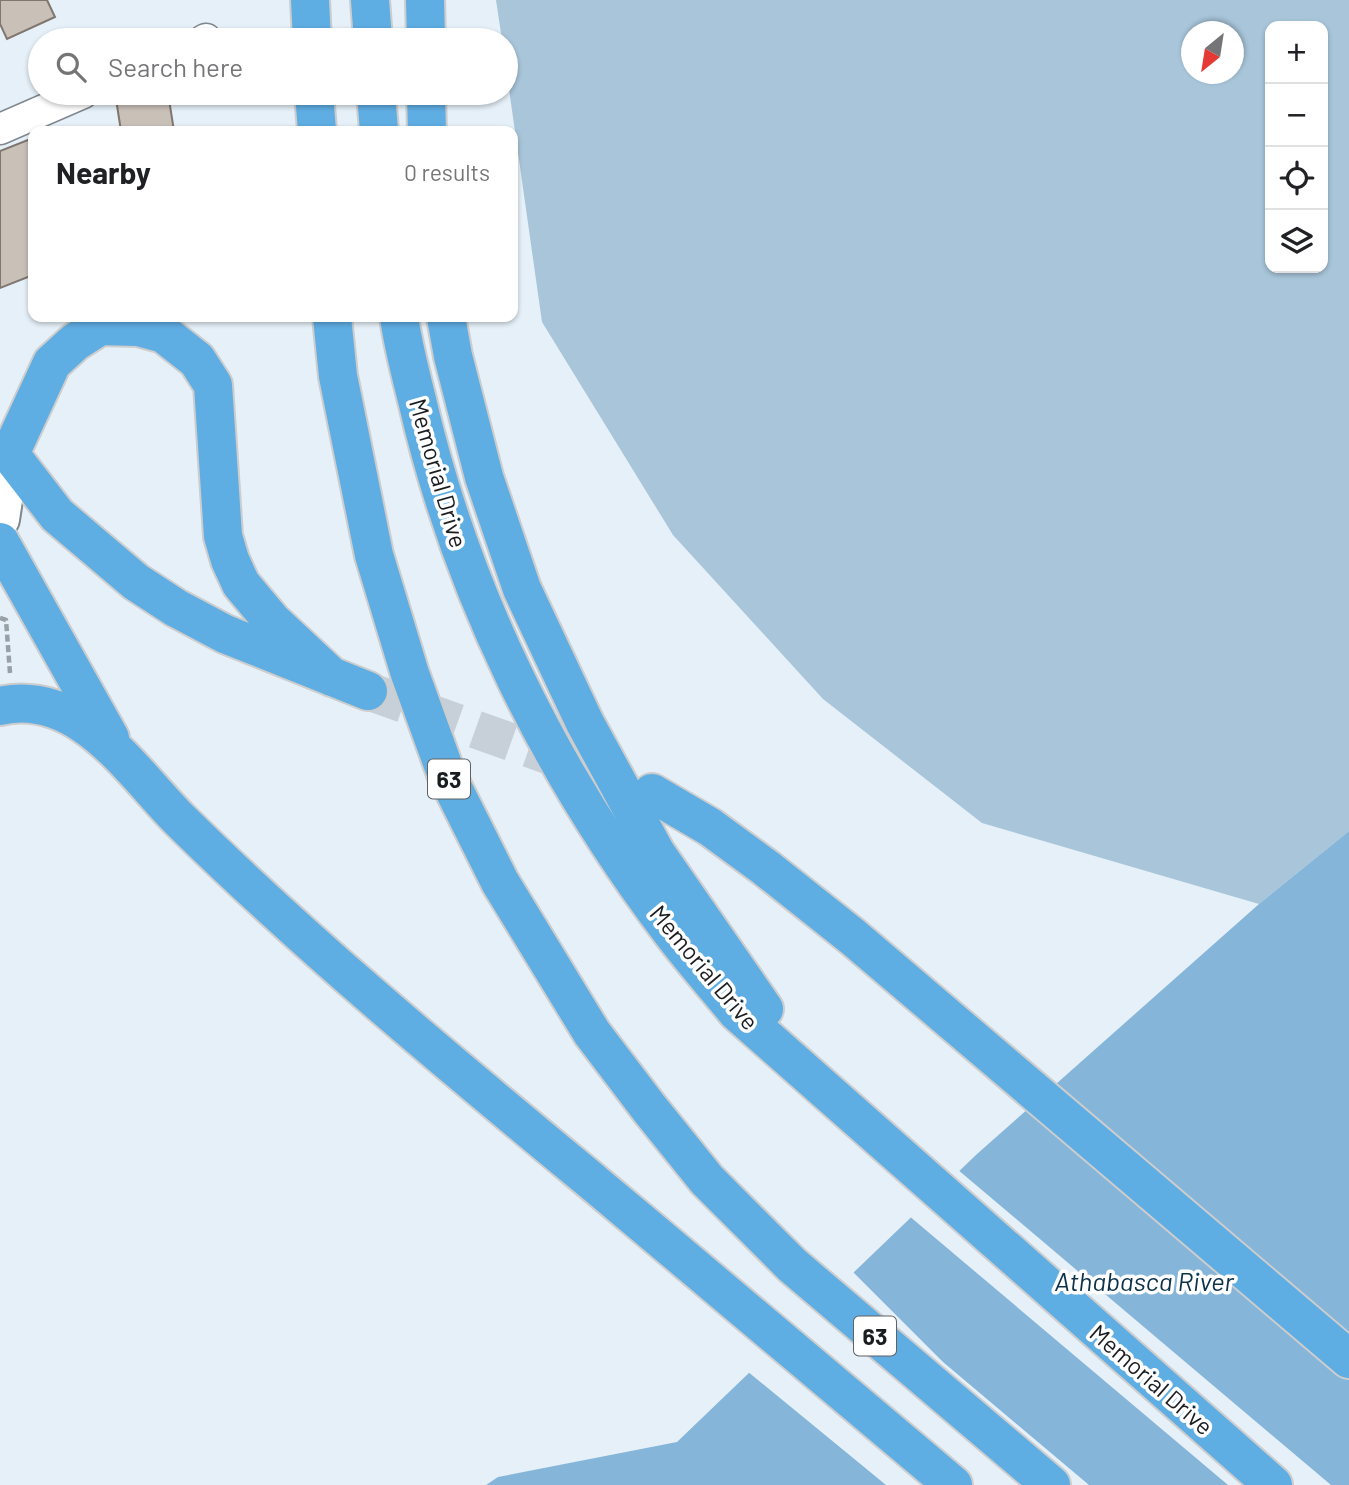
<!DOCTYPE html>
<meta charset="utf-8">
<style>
body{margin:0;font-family:Barlow,sans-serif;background:#f2f2f2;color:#202124}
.controls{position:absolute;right:21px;top:21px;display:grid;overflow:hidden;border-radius:14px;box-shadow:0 2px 5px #0004}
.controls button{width:63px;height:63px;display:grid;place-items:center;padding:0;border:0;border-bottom:2px solid #e0e0e0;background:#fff;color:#202124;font:35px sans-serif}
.compass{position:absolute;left:1181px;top:21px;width:63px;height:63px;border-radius:50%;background:#fff;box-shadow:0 2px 5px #0004;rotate:210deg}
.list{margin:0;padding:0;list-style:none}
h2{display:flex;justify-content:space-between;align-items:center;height:91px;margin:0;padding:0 28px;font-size:30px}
h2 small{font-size:23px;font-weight:400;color:#757577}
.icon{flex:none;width:38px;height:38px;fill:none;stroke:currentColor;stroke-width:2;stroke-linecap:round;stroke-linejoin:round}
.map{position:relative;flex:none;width:1349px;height:1485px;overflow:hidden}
.search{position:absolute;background:#fff;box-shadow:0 2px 5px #0004;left:28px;top:28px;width:490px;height:77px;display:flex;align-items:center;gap:18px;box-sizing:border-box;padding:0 24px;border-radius:38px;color:#757577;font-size:26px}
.panel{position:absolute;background:#fff;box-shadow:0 2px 5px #0004;left:28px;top:126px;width:490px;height:196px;border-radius:14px}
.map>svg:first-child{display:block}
.green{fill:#a8c5da;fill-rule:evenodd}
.water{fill:#85b5d8}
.pier{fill:#e6f0f8}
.building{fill:#c9c0b8;stroke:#7f766f;stroke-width:2}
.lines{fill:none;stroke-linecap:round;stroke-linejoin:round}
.highway-tunnel{stroke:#c7d0d8;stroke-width:38;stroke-dasharray:38 19;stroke-linecap:butt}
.street-casing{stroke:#7f888f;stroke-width:33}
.secondary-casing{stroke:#7f888f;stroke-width:42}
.highway-casing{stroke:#cdcdce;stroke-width:42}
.path{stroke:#989fa5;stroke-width:4.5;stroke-dasharray:7 3.5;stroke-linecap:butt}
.street{stroke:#fff;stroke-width:30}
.secondary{stroke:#fff;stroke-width:38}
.highway{stroke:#5eade3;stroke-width:38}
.labels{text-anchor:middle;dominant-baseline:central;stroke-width:7;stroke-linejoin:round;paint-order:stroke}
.shield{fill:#fff;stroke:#5f6163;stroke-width:2}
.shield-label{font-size:23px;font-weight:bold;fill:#1a1d20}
.street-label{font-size:24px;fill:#1a1d20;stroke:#fff}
.water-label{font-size:26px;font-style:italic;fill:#0b324a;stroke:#fff}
</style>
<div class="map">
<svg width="1349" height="1485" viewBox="0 0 1349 1485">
<rect width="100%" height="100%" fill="#e6f0f8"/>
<path class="green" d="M496 0H1349V831L1259 904 982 823 823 699 673 535 542 322 506 68V40H502ZM1270 26H1323V268H1270ZM1192 32H1234V74H1192Z"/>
<path class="water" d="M1349 831V1485H486L498 1477 677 1442 977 1154 1259 904Z"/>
<g class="pier">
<path d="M957 1169 1331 1485H1228L908 1215Z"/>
<path d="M851 1270 943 1362 1089 1485H886L747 1371Z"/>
</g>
<g class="building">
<path d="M0 0H47L55 17 7 39 0 24Z"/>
<path d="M157 93H168L174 131H121L116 99Z"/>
<path d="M33 138V275L0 288V151Z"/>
</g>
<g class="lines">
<path class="highway-tunnel" d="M368 691 581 767"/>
<g class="street-casing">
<g id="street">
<path d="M204 40 206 39"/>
<path d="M0 129 83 93"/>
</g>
</g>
<g class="secondary-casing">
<path id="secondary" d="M0 519 10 454"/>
</g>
<g class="highway-casing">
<g id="highway">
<path d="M310 0 312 40"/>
<path d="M370 0 373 40"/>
<path d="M425 0 426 40"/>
<path d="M314 93 317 131"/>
<path d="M376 93 379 131"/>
<path d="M426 93 427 131"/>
<path d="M332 317 338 376 374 555 410 674 447 776 500 882 592 1033 649 1108 707 1180 792 1265 1051 1485"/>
<path d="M399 317C403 345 410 372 417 400 461 592 551 773 670 930 691 958 715 985 737 1012L1273 1485"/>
<path d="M446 317 453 356 484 477 522 589 585 723 656 853 764 1009"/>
<path d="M0 542 110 738"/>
<path d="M332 677 272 621 241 584 230 560 223 536 213 385 197 360 164 334 138 327 100 326 75 342 52 363 10 454 57 515 136 582 176 608 225 634 368 691"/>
<path d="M0 706C80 688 132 772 180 820 311 949 453 1066 594 1183 714 1283 833 1384 953 1485"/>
<path d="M652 793 710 827 766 868 853 937 1349 1359"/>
</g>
</g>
<path class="path" d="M0 618 6 620 10 673"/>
<use href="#street" class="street"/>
<use href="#secondary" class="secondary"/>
<use href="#highway" class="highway"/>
</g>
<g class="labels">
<g class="shield">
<rect x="428" y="759.5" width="42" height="39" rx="5"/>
<rect x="854" y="1316.5" width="42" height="39" rx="5"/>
</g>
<g class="shield-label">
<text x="449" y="779">63</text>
<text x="875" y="1336">63</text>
</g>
<g class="street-label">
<text transform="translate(439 473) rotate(74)">Memorial Drive</text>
<text transform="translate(705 967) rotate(50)">Memorial Drive</text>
<text transform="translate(1152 1379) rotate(41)">Memorial Drive</text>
</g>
<g class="water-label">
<text x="1144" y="1280">Athabasca River</text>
</g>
</g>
</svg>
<div class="controls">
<button>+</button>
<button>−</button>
<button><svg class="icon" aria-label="locate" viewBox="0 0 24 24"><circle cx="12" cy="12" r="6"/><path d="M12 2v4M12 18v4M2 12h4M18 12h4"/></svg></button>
<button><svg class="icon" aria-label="layers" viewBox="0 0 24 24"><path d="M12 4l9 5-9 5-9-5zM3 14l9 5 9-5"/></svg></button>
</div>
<svg class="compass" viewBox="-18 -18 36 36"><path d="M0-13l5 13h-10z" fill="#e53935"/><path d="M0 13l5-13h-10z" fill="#757577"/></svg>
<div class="search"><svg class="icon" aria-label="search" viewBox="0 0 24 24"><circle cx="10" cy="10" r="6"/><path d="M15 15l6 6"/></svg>Search here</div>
<section class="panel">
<h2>Nearby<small>0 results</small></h2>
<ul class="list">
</ul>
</section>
</div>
